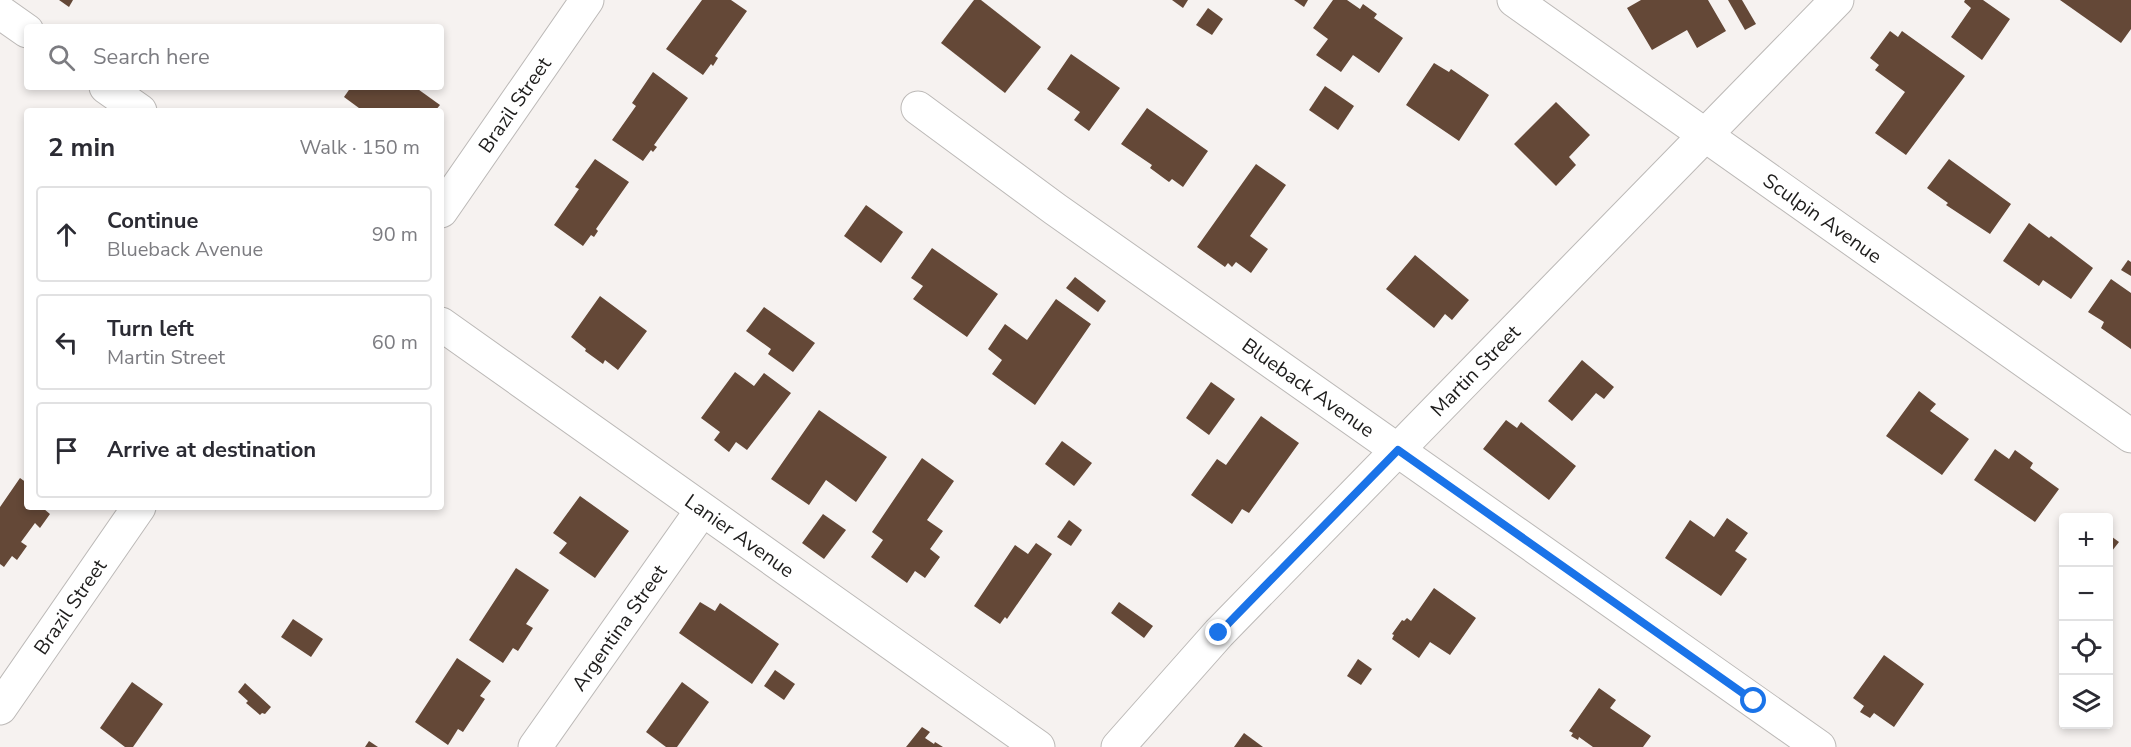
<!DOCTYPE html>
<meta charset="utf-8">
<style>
body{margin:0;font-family:"Nunito Sans",sans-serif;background:#f2f2f3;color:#2b2b33}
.controls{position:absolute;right:18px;bottom:18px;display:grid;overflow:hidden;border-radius:6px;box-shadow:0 3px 9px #0003}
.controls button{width:54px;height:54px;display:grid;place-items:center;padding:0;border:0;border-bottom:2px solid #e1e1e2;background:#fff;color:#2b2b33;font:30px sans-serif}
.stop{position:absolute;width:18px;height:18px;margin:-14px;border:4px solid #1a73e8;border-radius:50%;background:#fff}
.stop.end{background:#1a73e8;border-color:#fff;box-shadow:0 2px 6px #0008}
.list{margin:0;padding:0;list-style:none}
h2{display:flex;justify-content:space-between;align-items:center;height:78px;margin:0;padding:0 24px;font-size:26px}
h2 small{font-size:20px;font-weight:400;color:#7c7c81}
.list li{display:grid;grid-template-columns:39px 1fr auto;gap:18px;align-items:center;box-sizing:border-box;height:96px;margin:0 12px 12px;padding:0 12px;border:2px solid #e1e1e2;border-radius:6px}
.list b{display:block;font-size:22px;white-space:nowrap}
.list p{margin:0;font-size:20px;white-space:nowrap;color:#7c7c81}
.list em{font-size:20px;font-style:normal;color:#7c7c81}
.icon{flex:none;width:33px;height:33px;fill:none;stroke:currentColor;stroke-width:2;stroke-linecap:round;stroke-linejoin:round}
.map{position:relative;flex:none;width:2131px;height:747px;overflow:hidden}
.search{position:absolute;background:#fff;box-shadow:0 3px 9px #0003;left:24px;top:24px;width:420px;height:66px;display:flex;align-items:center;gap:15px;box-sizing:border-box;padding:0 21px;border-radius:6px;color:#7c7c81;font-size:22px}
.panel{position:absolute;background:#fff;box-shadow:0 3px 9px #0003;left:24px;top:108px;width:420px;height:402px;border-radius:6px}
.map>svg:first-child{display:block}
.building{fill:#644837}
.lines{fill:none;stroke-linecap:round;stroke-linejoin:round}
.minor-casing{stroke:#bcb9b7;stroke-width:35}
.tertiary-casing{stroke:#bcb9b7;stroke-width:35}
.minor{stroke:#fff;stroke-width:33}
.tertiary{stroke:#fff;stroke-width:33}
.route{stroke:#1a73e8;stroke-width:8}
.labels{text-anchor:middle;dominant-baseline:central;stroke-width:6;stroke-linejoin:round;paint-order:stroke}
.street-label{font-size:20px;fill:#1e1d1c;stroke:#f6f2f0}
</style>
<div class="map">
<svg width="2131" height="747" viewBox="0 0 2131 747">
<rect width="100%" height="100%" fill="#f6f2f0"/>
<g class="building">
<path d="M59 0H73L69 7Z"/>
<path d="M702 0H731L747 11 715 56 718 58 713 66 711 64 703 75 666 49Z"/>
<path d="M974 0H981L1041 47 1005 93 941 43Z"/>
<path d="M1172 0H1188L1183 8Z"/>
<path d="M1294 0H1308L1304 7Z"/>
<path d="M1333 0H1347L1360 9 1363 4 1377 14 1374 18 1403 38 1379 73 1353 55 1341 72 1316 55 1328 39 1313 28Z"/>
<path d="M1641 0H1708L1726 31 1697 48 1687 30 1652 50 1627 8Z"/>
<path d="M1728 0H1742L1756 24 1745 30Z"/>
<path d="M1965 0H1983L2010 19 1982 60 1951 37 1971 8 1964 2Z"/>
<path d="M2060 0H2131V29L2121 43Z"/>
<path d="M1208 8 1223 19 1212 35 1196 25Z"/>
<path d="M1890 31 1898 37 1902 31 1965 76 1906 155 1875 133 1905 92 1875 70 1879 65 1870 58Z"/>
<path d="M1071 54 1120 88 1089 131 1074 120 1080 112 1047 89Z"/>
<path d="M1434 63 1449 72 1451 69 1489 95 1459 141 1406 105Z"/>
<path d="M653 72 688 98 654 145 657 147 653 152 651 150 643 161 612 140 636 106 632 103Z"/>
<path d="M1325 86 1354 106 1338 130 1309 110Z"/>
<path d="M351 87H415L440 105 435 111H363L344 97Z"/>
<path d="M1556 102 1590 135 1569 157 1576 165 1556 186 1514 144Z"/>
<path d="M1147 108 1208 151 1183 187 1172 179 1169 182 1150 168 1152 165 1121 144Z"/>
<path d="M595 159 629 182 596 229 598 231 594 237 591 235 583 246 554 225 579 189 575 187Z"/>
<path d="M1949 159 2011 204 1990 234 1946 205 1948 203 1927 188Z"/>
<path d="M1256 164 1286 185 1250 236 1268 249 1251 273 1236 262 1232 267 1228 263 1225 267 1197 247Z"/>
<path d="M866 205 903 232 881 263 844 236Z"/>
<path d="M2029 223 2049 238 2051 236 2093 268 2071 299 2043 280 2039 286 2003 261Z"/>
<path d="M932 248 998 294 967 337 913 299 923 286 911 278Z"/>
<path d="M1415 255 1469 300 1452 320 1445 314 1434 328 1386 289Z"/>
<path d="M2128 260 2131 262V276L2121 270Z"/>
<path d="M1075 277 1106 301 1098 312 1066 288Z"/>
<path d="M2111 279 2131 293V349L2101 328 2104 322 2088 312Z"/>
<path d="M600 296 647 331 618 370 605 360 603 364 585 351 586 349 571 337Z"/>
<path d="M1056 299 1091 324 1035 405 992 374 1002 360 988 349 1005 324 1027 340Z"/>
<path d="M764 307 815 343 793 372 768 354 771 349 746 331Z"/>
<path d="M1582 360 1614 387 1604 399 1596 393 1572 421 1548 401Z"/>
<path d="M735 372 754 386 764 373 791 393 747 450 736 442 729 452 714 440 720 432 701 418Z"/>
<path d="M1211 382 1235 399 1209 435 1186 418Z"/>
<path d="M1919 391 1936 404 1930 411 1969 439 1942 475 1886 436Z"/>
<path d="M819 410 887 457 856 502 826 480 809 505 771 479Z"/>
<path d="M1261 416 1299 443 1249 513 1242 509 1232 524 1191 495 1217 459 1226 465Z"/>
<path d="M1506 420 1517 428 1521 422 1576 466 1549 500 1483 449Z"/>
<path d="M1062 441 1092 463 1074 486 1045 464Z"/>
<path d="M1995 449 2009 459 2015 450 2033 463 2030 468 2059 489 2035 522 1974 480Z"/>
<path d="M922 458 954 481 927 520 943 531 930 549 940 557 925 578 915 571 907 583 871 557 883 540 872 532Z"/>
<path d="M20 478 27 483V507H45L44 509 50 514 40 528 35 523 21 542 27 546 17 560 12 556 4 567 0 564V507Z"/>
<path d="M580 496 629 531 595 578 559 553 567 543 553 533Z"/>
<path d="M823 514 846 530 824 559 802 543Z"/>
<path d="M1727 518 1748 533 1735 551 1747 559 1721 596 1665 558 1690 520 1714 537Z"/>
<path d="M1069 520 1082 530 1071 546 1057 537Z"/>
<path d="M2108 534 2119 542 2108 556Z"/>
<path d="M1036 543 1052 554 1007 619 1005 617 1000 624 974 606 1015 545 1028 554Z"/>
<path d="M516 568 549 590 526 624 533 628 518 651 513 648 503 663 469 640Z"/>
<path d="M1434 588 1476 618 1450 655 1430 642 1419 658 1392 639 1394 635 1392 634 1402 620 1404 621 1407 618 1411 621Z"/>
<path d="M700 602 715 611 720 603 779 644 752 684 679 633Z"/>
<path d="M1119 602 1153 626 1144 638 1111 613Z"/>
<path d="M293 619 323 639 311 657 281 637Z"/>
<path d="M1884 655 1924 684 1894 727 1874 713 1870 718 1860 712 1864 706 1853 698Z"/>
<path d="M457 658 491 681 480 696 485 699 463 732 458 729 448 745 415 722Z"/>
<path d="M1358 659 1372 669 1361 685 1347 676Z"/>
<path d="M775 670 795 684 784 700 764 686Z"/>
<path d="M132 682 163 704 133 747H125L100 728Z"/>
<path d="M682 682 709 702 677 747H666L646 732Z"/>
<path d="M245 683 271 707 265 714 262 713 260 715 246 703 248 701 238 692Z"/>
<path d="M1599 688 1616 700 1610 708 1651 736 1643 747H1593L1579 737 1578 740 1571 736 1573 733 1569 731Z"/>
<path d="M922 727 930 732 925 738 934 744 935 742 943 747H906Z"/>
<path d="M1244 733 1263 747H1234Z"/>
<path d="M369 741 378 747H365Z"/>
</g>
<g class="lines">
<g class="minor-casing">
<g id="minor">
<path id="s1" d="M1514 0 2131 436"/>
<path d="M0 12 27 31"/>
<path d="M106 87 140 111"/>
<path id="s2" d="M918 108 1055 209 1819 747"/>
<path id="s3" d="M441 211 587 0"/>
<path id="s4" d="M441 324 1038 747"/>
<path id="s5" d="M0 708 139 507"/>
<path id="s6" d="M535 747 702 510"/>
</g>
</g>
<g class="tertiary-casing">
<g id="tertiary">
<path id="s7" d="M1118 747 1219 633 1837 0"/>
</g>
</g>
<use href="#minor" class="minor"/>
<use href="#tertiary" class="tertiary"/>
</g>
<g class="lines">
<path class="route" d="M1219 633 1398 450 1754 701"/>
</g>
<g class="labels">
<g class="street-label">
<text stroke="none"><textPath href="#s3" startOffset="129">Brazil Street</textPath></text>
<text stroke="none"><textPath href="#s1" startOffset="378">Sculpin Avenue</textPath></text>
<text stroke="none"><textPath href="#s7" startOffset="519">Martin Street</textPath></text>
<text stroke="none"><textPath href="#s2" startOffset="480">Blueback Avenue</textPath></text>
<text stroke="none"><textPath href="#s4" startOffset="366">Lanier Avenue</textPath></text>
<text stroke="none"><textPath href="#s5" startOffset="123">Brazil Street</textPath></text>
<text stroke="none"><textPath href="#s6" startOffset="146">Argentina Street</textPath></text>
</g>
</g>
</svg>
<div class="controls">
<button>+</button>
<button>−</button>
<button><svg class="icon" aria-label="locate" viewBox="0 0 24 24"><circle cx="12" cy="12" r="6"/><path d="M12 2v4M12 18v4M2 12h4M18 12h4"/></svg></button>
<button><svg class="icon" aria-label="layers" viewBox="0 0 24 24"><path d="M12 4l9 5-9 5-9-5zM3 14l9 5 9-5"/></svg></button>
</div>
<div class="stop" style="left:1754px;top:701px"></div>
<div class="stop end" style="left:1219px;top:633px"></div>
<div class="search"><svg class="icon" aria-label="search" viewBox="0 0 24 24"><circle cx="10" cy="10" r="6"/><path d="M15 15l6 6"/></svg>Search here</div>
<section class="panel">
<h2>2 min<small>Walk · 150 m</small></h2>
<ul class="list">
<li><svg class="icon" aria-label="ahead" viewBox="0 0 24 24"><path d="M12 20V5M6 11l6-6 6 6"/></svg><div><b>Continue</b><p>Blueback Avenue</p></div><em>90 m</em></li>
<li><svg class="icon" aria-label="left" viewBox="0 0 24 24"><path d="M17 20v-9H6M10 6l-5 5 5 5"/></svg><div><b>Turn left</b><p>Martin Street</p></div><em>60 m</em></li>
<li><svg class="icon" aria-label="arrive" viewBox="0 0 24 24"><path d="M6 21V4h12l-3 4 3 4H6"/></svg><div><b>Arrive at destination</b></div></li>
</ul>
</section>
</div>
